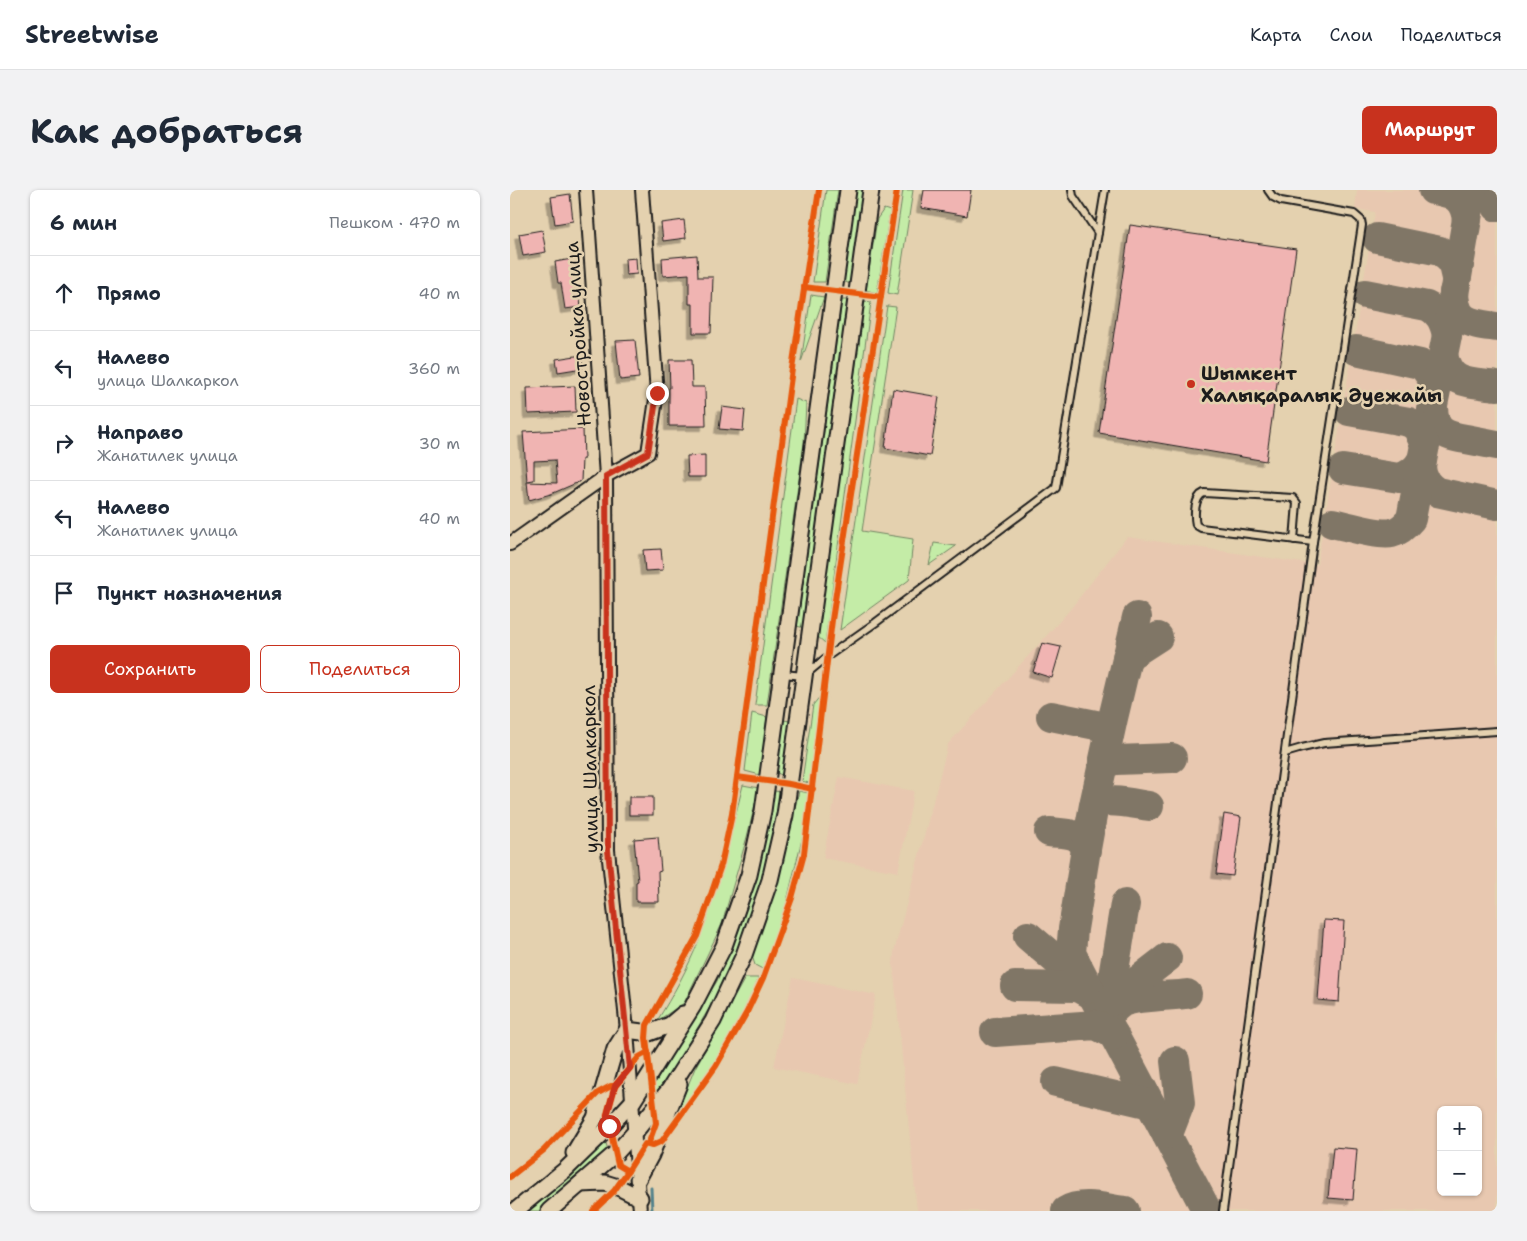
<!DOCTYPE html>
<html lang="ru">
<meta charset="utf-8">
<style>
body{margin:0;font-family:"Shantell Sans",sans-serif;background:#f2f2f3;color:#1f2937}
.controls{position:absolute;right:15px;bottom:15px;display:grid;overflow:hidden;border-radius:8px;box-shadow:0 1px 4px #0004}
.controls button{width:45px;height:45px;display:grid;place-items:center;padding:0;border:0;border-bottom:1px solid #e0e1e3;background:#fff;color:#1f2937;font:25px sans-serif}
.stop{position:absolute;width:15px;height:15px;margin:-11px;border:4px solid #c8321e;border-radius:50%;background:#fff}
.stop.end{background:#c8321e;border-color:#fff;box-shadow:0 1px 5px #0008}
.list{margin:0;padding:0;list-style:none}
h2{display:flex;justify-content:space-between;align-items:center;height:65px;margin:0;padding:0 20px;font-size:21px}
h2 small{font-size:16px;font-weight:400;color:#747a83}
.list li{display:grid;grid-template-columns:32px 1fr auto;gap:15px;align-items:center;box-sizing:border-box;height:75px;padding:0 20px;border-top:1px solid #e0e1e3}
.list b{display:block;font-size:19px;white-space:nowrap}
.list p{margin:0;font-size:16px;white-space:nowrap;color:#747a83}
.list em{font-size:16px;font-style:normal;color:#747a83}
.actions{display:flex;gap:10px;padding:15px 20px}
.actions a{flex:1;padding:11px 0;border:1px solid #c8321e;border-radius:8px;text-align:center;font-size:18px;color:#c8321e}
.actions .main{background:#c8321e;color:#fff}
.icon{flex:none;width:28px;height:28px;fill:none;stroke:currentColor;stroke-width:2;stroke-linecap:round;stroke-linejoin:round}
.map{position:relative;flex:none;width:987px;height:1021px;overflow:hidden;border-radius:8px}
header{display:flex;align-items:center;gap:30px;box-sizing:border-box;height:70px;padding:0 25px;background:#fff;border-bottom:1px solid #e0e1e3}
header strong{font-size:24px}
nav{display:flex;gap:28px;margin-inline-start:auto;font-size:18px}
.intro{display:flex;align-items:center;justify-content:space-between;box-sizing:border-box;height:120px;padding:0 30px}
h1{margin:0;font-size:35px}
.button{padding:12px 22px;border-radius:8px;background:#c8321e;color:#fff;font-size:18px;font-weight:700}
main{display:flex;gap:30px;padding:0 30px}
aside{flex:1;background:#fff;border-radius:8px;box-shadow:0 1px 4px #0004}
.map>svg:first-child{display:block}
.built{fill:#e8c8b0;fill-rule:evenodd}
.green{fill:#c4eca7;stroke:#708462}
.lines{fill:none;stroke-linecap:round;stroke-linejoin:round}
.stream{stroke:#54838c;stroke-width:3}
.taxiway{stroke:#807666;stroke-width:30}
.building{fill:#f0b4b2;stroke:#1c1c1c;filter:url(#shadow)}
.service-casing{stroke:#1c1c1c;stroke-width:10}
.minor-casing{stroke:#1c1c1c;stroke-width:16}
.tertiary-casing{stroke:#1c1c1c;stroke-width:19}
.service{stroke:#e4d1af;stroke-width:6}
.minor{stroke:#e4d1af;stroke-width:12}
.tertiary{stroke:#e4d1af;stroke-width:15}
.cycleway-casing{stroke:#e4d1af;stroke-width:9}
.cycleway{stroke:#e8590c;stroke-width:6}
.route{stroke:#c8321e;stroke-width:6}
.poi-dot{fill:#c8321e;stroke:#e4d1af;stroke-width:2}
.labels{text-anchor:middle;dominant-baseline:central;stroke-width:5;stroke-linejoin:round;paint-order:stroke}
.street-label{font-size:19px;fill:#1c1c1c;stroke:#e4d1af}
.poi-label{font-size:19px;font-weight:bold;fill:#1c1c1c;stroke:#e4d1af;text-anchor:start}
</style>
<header>
<strong>Streetwise</strong>
<nav><a>Карта</a><a>Слои</a><a>Поделиться</a></nav>
</header>
<div class="intro"><h1>Как добраться</h1><a class="button">Маршрут</a></div>
<main>
<aside>
<h2>6 мин<small>Пешком · 470 m</small></h2>
<ul class="list">
<li><svg class="icon" aria-label="ahead" viewBox="0 0 24 24"><path d="M12 20V5M6 11l6-6 6 6"/></svg><div><b>Прямо</b></div><em>40 m</em></li>
<li><svg class="icon" aria-label="left" viewBox="0 0 24 24"><path d="M17 20v-9H6M10 6l-5 5 5 5"/></svg><div><b>Налево</b><p>улица Шалкаркол</p></div><em>360 m</em></li>
<li><svg class="icon" aria-label="right" viewBox="0 0 24 24"><path d="M7 20v-9h11M14 6l5 5-5 5"/></svg><div><b>Направо</b><p>Жанатилек улица</p></div><em>30 m</em></li>
<li><svg class="icon" aria-label="left" viewBox="0 0 24 24"><path d="M17 20v-9H6M10 6l-5 5 5 5"/></svg><div><b>Налево</b><p>Жанатилек улица</p></div><em>40 m</em></li>
<li><svg class="icon" aria-label="arrive" viewBox="0 0 24 24"><path d="M6 21V4h12l-3 4 3 4H6"/></svg><div><b>Пункт назначения</b></div></li>
</ul>
<div class="actions"><a class="main">Сохранить</a><a>Поделиться</a></div>
</aside>
<div class="map">
<svg width="987" height="1021" viewBox="0 0 987 1021">
<defs>
<filter id="shadow"><feDropShadow dx="-4.5" dy="4.5" stdDeviation="0" flood-color="#0004"/></filter>
</defs>
<rect width="100%" height="100%" fill="#e4d1af"/>
<filter id="ink" filterUnits="userSpaceOnUse"><feTurbulence type="fractalNoise" baseFrequency=".02" numOctaves="2"/><feDisplacementMap in="SourceGraphic" scale="10" xChannelSelector="R" yChannelSelector="G"/><feConvolveMatrix kernelMatrix="1 2 1 2 8 2 1 2 1" color-interpolation-filters="sRGB"/></filter>
<g filter="url(#ink)">
<g class="built">
<path d="M847 0H987V1021H407L383 774 384 762 438 554 558 422 617 347 807 375 865 22 845 19ZM931 920H968V1002H931Z"/>
<path d="M329 587 404 601 388 682 313 668Z"/>
<path d="M283 788 366 805 347 894 264 877Z"/>
</g>
<g class="green">
<path d="M316 0H328L315 92H303Z"/>
<path d="M345 0H354L341 94 332 91Z"/>
<path d="M393 0H403L387 105 378 103Z"/>
<path d="M374 19 380 21 367 103 356 100 367 29Z"/>
<path d="M301 105 314 107 291 172Z"/>
<path d="M332 110H338L294 438 287 436Z"/>
<path d="M355 111 361 112 315 453 307 446Z"/>
<path d="M377 116 386 117 352 341 403 349 399 390 330 440Z"/>
<path d="M286 209 296 213 294 253 257 515H245Z"/>
<path d="M424 353 446 356 419 375Z"/>
<path d="M311 505 302 594 292 591 303 515Z"/>
<path d="M242 523 257 527 250 585 235 581Z"/>
<path d="M273 530 281 531 274 586 267 583Z"/>
<path d="M233 595 249 598 237 647 212 734 174 813 147 831C163 805 178 778 189 750 208 700 220 647 233 595Z"/>
<path d="M265 601 271 602 256 673 237 739 213 795 166 874 147 903 144 895 207 791 228 735 249 671Z"/>
<path d="M289 601 303 604 272 731 258 782 245 775 242 766 265 701Z"/>
<path d="M235 788H248C231 844 192 891 160 939L185 878Z"/>
<path d="M96 953 98 961 29 1021H18Z"/>
</g>
<g class="lines">
<path class="stream" d="M141 998 142 1021"/>
<g class="taxiway">
<path d="M923 0C943 3 954 7 957 30"/>
<path d="M985 0V10L987 17"/>
<path d="M867 48 930 61 942 71 946 88"/>
<path d="M944 102C945 133 960 133 987 137"/>
<path d="M855 104 917 116C930 122 934 132 937 145"/>
<path d="M846 160 910 174C920 182 923 189 925 202"/>
<path d="M933 165C940 196 960 192 987 196"/>
<path d="M923 216C924 241 932 245 956 249 966 251 977 253 987 255"/>
<path d="M915 255 937 145 962 0"/>
<path d="M911 277C912 289 917 296 927 302L987 315"/>
<path d="M833 279 889 288C900 285 906 280 912 270"/>
<path d="M822 333C837 336 869 346 882 343 890 341 896 335 901 329L915 255 907 237 899 232 839 221"/>
<path d="M617 467 648 447"/>
<path d="M541 526 591 536 596 540 599 546"/>
<path d="M593 576 598 572 606 570 662 568"/>
<path d="M584 615C596 607 624 614 639 616"/>
<path d="M539 642C555 644 570 641 576 659"/>
<path d="M615 714 596 829C601 823 605 816 613 812 626 806 662 806 677 804"/>
<path d="M518 746 579 798 697 1021"/>
<path d="M505 796 565 797 570 798 583 805"/>
<path d="M579 798 561 763 563 739 576 659 584 615 603 528 627 427"/>
<path d="M600 812 657 768"/>
<path d="M485 842 586 835 598 841 604 845"/>
<path d="M546 892 640 914"/>
<path d="M658 944 670 913 665 871"/>
<path d="M556 1021C572 1011 597 1019 615 1021"/>
</g>
</g>
<g class="building">
<path d="M414 0H461L457 26 411 18Z"/>
<path d="M60 4 63 31 45 34 41 7Z"/>
<path d="M174 30 176 48 153 51 151 33Z"/>
<path d="M620 35 786 59 756 271 589 243Z"/>
<path d="M32 40 36 62 13 66 9 44Z"/>
<path d="M187 65 188 87H203L201 143H183V114H179V84L153 86 152 68Z"/>
<path d="M126 68 127 84 116 85 115 69Z"/>
<path d="M62 69 66 102H69L71 117 55 119 51 93H48L45 72Z"/>
<path d="M125 150 129 188 110 190 106 151Z"/>
<path d="M72 165 73 178 48 182 46 169Z"/>
<path d="M159 170H181L182 197H195L196 236H159V198H160Z"/>
<path d="M65 196 66 222 18 224 17 198Z"/>
<path d="M383 199 429 207 420 266 375 258Z"/>
<path d="M212 217 235 220 233 241 209 239Z"/>
<path d="M73 239 74 269H72L71 291 41 304 19 310 17 292 47 293 45 270 24 271V290L17 291 13 242Z"/>
<path d="M195 265V287H178L177 266Z"/>
<path d="M151 359 153 380 135 381 133 360Z"/>
<path d="M532 453 551 457 542 488 523 482Z"/>
<rect x="119" y="607" width="24" height="18"/>
<path d="M714 624 731 627 723 686 706 684Z"/>
<path d="M148 647 151 681 148 682 149 712H126V692L128 691 124 649Z"/>
<path d="M814 730 834 731 829 812 808 810Z"/>
<path d="M823 957 847 959 843 1010 818 1008Z"/>
</g>
<g class="lines">
<g class="service-casing">
<g id="service">
<path d="M562 0 563 6 588 43"/>
<path d="M784 350 787 313 783 308 694 303C684 307 684 326 686 335L691 338 803 352"/>
<path d="M273 484 294 486 318 466 365 433 546 298 595 0"/>
<path d="M775 563 792 558 814 553 987 541"/>
<path d="M713 1021 803 352 852 35 851 30 844 24 771 11 763 7 758 0"/>
</g>
</g>
<g class="minor-casing">
<g id="minor">
<path d="M76 0 96 286 98 660 117 840 130 1021"/>
<path d="M0 354 96 286 138 263 147 203 132 0"/>
</g>
</g>
<g class="tertiary-casing">
<g id="tertiary">
<path d="M64 963 85 928 105 859 117 840 139 843 160 835 173 824"/>
<path d="M128 989 141 965 169 894"/>
<path d="M70 994 95 993 108 997 130 1008"/>
<path d="M5 1021 55 980 94 942 123 911 183 816 214 756 239 685 253 621 338 0"/>
<path d="M39 1021 107 962 125 942 159 900 203 831 234 765 260 690 275 625 361 0"/>
</g>
</g>
<use href="#service" class="service"/>
<use href="#minor" class="minor"/>
<use href="#tertiary" class="tertiary"/>
<g class="cycleway-casing">
<g id="cycleway">
<path d="M294 97 371 107"/>
<path d="M227 587 279 594 303 599"/>
<path d="M138 955 146 933 136 848 137 835 187 746 211 675 222 624 282 179 309 0"/>
<path d="M118 981 135 954 141 956 152 951 206 876 237 822 253 788 282 708 294 664 322 430 387 0"/>
<path d="M0 987 34 960 88 903 101 896H105L129 867 138 862"/>
<path d="M83 1021 104 1001 118 981 108 975 97 925 105 896"/>
</g>
</g>
<use href="#cycleway" class="cycleway"/>
</g>
</g>
<g class="lines" filter="url(#ink)">
<path class="route" d="M99 936 97 925 105 896 120 878 98 660 96 286 138 263 147 203"/>
</g>
<circle class="poi-dot" cx="681" cy="194" r="5"/>
<g class="labels">
<g class="street-label">
<text transform="translate(68 144) rotate(-94)">Новостройка улица</text>
<text transform="translate(80 579) rotate(-91)">улица Шалкаркол</text>
</g>
<g class="poi-label">
<text x="691" y="183">Шымкент<tspan x="691" dy="22">Халықаралық Әуежайы</tspan></text>
</g>
</g>
</svg>
<div class="controls">
<button>+</button>
<button>−</button>
</div>
<div class="stop" style="left:99px;top:936px"></div>
<div class="stop end" style="left:147px;top:203px"></div>
</div>
</main>
